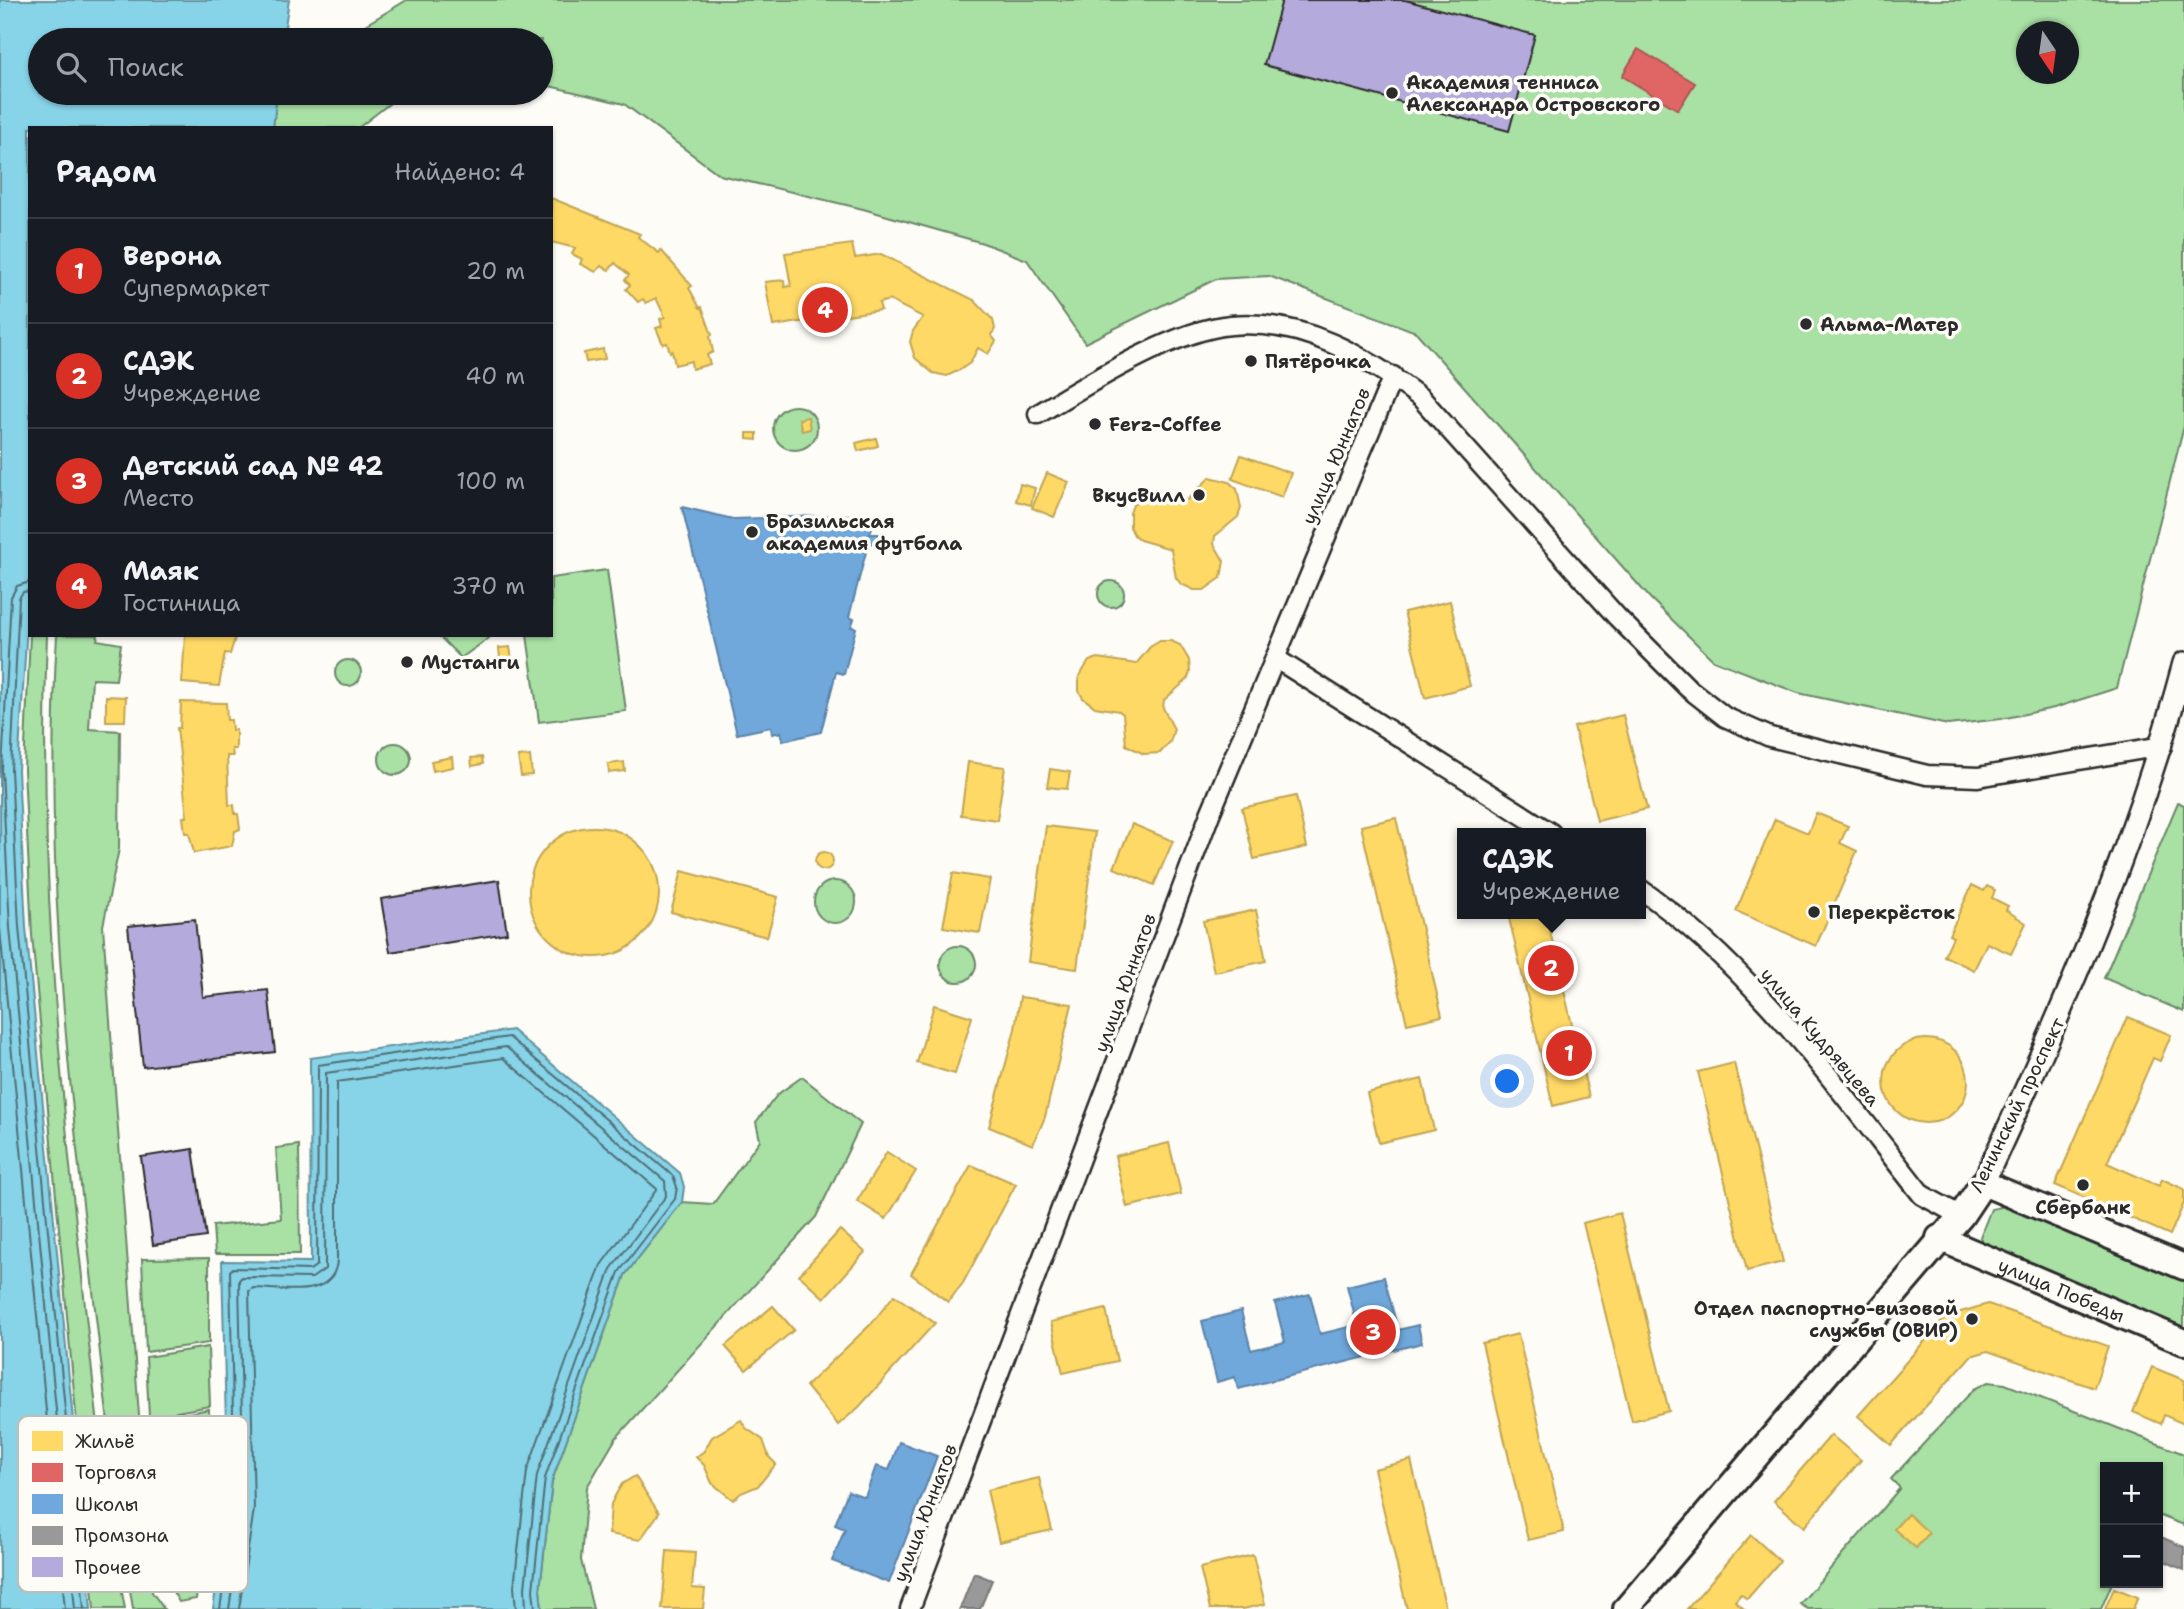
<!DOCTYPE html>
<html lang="ru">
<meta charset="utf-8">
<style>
body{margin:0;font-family:"Shantell Sans",sans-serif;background:#20242c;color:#f1f3f6}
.controls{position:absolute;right:21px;bottom:21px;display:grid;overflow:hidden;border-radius:0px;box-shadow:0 2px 5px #0004}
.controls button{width:63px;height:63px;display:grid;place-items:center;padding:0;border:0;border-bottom:2px solid #363941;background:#171b24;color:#f1f3f6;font:35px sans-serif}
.compass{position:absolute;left:2016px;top:21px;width:63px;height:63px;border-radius:50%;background:#171b24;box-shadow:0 2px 5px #0004;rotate:167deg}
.you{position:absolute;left:1508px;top:1082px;width:24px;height:24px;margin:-18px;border:5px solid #fff;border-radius:50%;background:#1a73e8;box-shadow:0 0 0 10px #1a73e833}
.badge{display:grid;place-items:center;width:46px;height:46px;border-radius:50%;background:#d93025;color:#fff;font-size:23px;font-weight:700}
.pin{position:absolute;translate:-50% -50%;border:4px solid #fff;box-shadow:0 2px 7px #0006}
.popup{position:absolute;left:1457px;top:828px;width:189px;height:91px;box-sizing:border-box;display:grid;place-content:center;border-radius:0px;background:#171b24;filter:drop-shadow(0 2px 5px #0005);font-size:23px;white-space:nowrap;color:#9ea1a6}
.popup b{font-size:26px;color:#f1f3f6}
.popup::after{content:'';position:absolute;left:50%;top:100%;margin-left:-14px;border:14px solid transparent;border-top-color:#171b24}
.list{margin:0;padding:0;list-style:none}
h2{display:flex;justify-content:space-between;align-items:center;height:91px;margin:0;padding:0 28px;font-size:30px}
h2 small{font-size:23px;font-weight:400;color:#9ea1a6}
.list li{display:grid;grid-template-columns:46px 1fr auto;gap:21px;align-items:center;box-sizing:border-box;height:105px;padding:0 28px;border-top:2px solid #363941}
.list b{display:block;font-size:26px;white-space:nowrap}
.list p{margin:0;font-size:23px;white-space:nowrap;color:#9ea1a6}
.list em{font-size:23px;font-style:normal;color:#9ea1a6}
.icon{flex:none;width:38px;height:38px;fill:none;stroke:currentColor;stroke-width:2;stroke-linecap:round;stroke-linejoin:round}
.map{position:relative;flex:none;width:2184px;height:1609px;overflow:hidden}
.search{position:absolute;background:#171b24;box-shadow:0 2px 5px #0004;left:28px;top:28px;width:525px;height:77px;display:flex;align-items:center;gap:18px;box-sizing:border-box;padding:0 24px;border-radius:38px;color:#9ea1a6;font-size:26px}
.panel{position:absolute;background:#171b24;box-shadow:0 2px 5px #0004;left:28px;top:126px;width:525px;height:511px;border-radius:0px}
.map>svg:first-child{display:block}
.green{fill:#a9e0a4;stroke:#6a8668;stroke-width:2;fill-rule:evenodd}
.water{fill:#87d3e7;stroke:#62909c;stroke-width:2}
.homes{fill:#ffd966;stroke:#bfa554;stroke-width:2}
.shops{fill:#e06666;stroke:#aa5454;stroke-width:2}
.schools{fill:#6fa8dc;stroke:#5b82a7;stroke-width:2}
.industry{fill:#999;stroke:#787878;stroke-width:2}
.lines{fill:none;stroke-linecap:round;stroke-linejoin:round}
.shore{stroke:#506e76;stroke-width:2}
.building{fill:#b4aadb;stroke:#2b2b2b;stroke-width:2}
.minor-casing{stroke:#2b2b2b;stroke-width:23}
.tertiary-casing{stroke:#2b2b2b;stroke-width:26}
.secondary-casing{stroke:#2b2b2b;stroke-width:30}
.minor{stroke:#fdfcf7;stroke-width:18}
.tertiary{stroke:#fdfcf7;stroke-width:21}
.secondary{stroke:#fdfcf7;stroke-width:24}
.poi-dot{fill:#2b2b2b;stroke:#fdfcf7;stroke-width:2.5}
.labels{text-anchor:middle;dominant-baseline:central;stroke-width:7;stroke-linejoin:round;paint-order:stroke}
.poi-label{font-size:19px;font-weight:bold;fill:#2b2b2b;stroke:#fdfcf7;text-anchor:start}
.street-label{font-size:19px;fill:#2b2b2b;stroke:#fdfcf7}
.key{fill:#fdfcf7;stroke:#bebdba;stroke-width:2}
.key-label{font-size:19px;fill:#2b2b2b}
</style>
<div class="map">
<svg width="2184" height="1609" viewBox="0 0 2184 1609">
<rect width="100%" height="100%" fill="#fdfcf7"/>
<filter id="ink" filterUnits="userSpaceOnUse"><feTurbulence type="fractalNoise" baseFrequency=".0143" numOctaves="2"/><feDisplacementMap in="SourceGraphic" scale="14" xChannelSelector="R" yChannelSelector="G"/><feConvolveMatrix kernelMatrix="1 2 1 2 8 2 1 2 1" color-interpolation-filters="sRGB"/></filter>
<g filter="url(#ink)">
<g class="green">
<path d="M407 0H2184V426L2117 688 2054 708 2001 719 1948 725 1798 693 1713 660 1650 598 1416 332 1269 276 1216 279 1085 343 1027 260 983 243 863 209 720 175 624 104 541 84V40H340ZM2026 32H2068V74H2026Z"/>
<path d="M277 93H403L358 128H273Z"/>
<circle cx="795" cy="428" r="22"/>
<path d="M607 570 626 711 539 722 527 635H551V578Z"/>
<circle cx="1111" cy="594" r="13"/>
<path d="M30 635H47C39 847 57 1058 81 1268 93 1382 104 1496 125 1609H94L32 935 24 769Z"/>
<path d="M57 635H98L97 640 121 644 116 680 92 679 89 729 120 731 119 849 103 926 152 1592 164 1609H133C114 1489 102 1368 88 1247 64 1044 45 839 57 635Z"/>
<path d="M438 635H488L489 638 461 658Z"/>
<circle cx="348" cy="673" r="13"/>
<circle cx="395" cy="759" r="16"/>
<path d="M2178 802 2184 805V1012L2104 978Z"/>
<circle cx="835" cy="902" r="21"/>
<circle cx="958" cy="964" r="18"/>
<path d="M802 1077 861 1124 816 1217 616 1438 587 1487 581 1560 593 1609H542L540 1590 552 1481 625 1275 682 1202 713 1204 760 1140 756 1122 778 1094Z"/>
<path d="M299 1145 300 1254H215L213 1226 281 1219 276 1148Z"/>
<path d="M2006 1206 2184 1281V1332L1987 1249 1980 1237 1991 1209Z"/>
<path d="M209 1258V1343L146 1352 142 1259Z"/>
<path d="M208 1347 210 1406 149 1417 146 1357Z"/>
<path d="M1988 1382 2005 1384 2184 1454V1525L2158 1515V1467H2105V1583H2112L2101 1609H1808L1800 1604 1900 1488 1891 1479 1974 1389Z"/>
<path d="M209 1409 208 1494 154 1507 149 1421Z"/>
<path d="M207 1500 196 1599 179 1602 156 1563 154 1510Z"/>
</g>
<g class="water">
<path d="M0 0H289L283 40H40V93H277L273 128H30V577L18 770 26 927 91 1609H0Z"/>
<path d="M512 1030 680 1173 684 1187 682 1202 625 1275 552 1481 540 1590 542 1609H213L228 1509 222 1261 311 1262 310 1058Z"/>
</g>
<g class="homes">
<path d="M551 198 640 234 638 237 659 253 661 250 692 286 689 288 700 308 702 307 712 335 710 336 713 352 707 355 710 364 692 369 691 361 675 365 672 351 670 352 667 343 663 344 656 328 662 326 660 319 665 317 656 298 646 303 643 299 638 302 626 289 630 285 625 280 629 275 615 263 609 270 601 266 596 272 580 264 582 259 572 254 575 248 551 242Z"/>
<path d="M852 244 855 258 881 254 974 300 993 320 995 329 991 335 996 341 988 354 978 348 970 363 960 370 947 376 933 373 915 358 910 342 913 331 923 317 889 300 879 303 881 310 773 326 765 282 784 280 785 287 791 286 785 253Z"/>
<path d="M603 349 605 359 586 362 584 353Z"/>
<path d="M808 417 810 429 802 431 799 419Z"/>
<path d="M747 433H757V440L747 439Z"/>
<path d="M876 438 878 446 858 451 856 443Z"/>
<path d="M1241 455 1291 473 1282 497 1232 479Z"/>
<path d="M1047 473 1069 482 1054 517 1032 508Z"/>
<path d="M1210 477 1229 482 1237 489 1241 508 1238 517 1215 536 1214 544 1224 561 1221 578 1204 590H1194L1181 584 1176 578 1171 549 1140 540 1134 535 1130 527V513L1133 505 1149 494 1187 500Z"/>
<path d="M1020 484 1035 488 1031 505 1016 501Z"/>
<path d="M1450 601 1470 686 1425 698 1404 612Z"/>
<path d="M185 635H236L230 654 225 653 219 686 182 683Z"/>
<path d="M1160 641H1171L1180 645 1189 660 1190 672 1187 680 1164 700 1163 708 1174 729 1170 742 1160 753 1144 754 1126 745 1123 714 1119 711 1095 707 1083 698 1079 691V677L1089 661 1098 658 1136 664 1150 647Z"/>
<path d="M510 647 513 666 501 668 499 648Z"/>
<path d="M106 696 126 697 125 721H106Z"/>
<path d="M181 702 226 703 227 720H231L232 730H236V749H232L233 756H227L229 805H234L235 814H238L240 829 235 831 232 846 194 853 189 833H185L183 817H187L177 728H180Z"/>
<path d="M1623 715 1647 809 1597 821 1574 727Z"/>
<path d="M530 756 532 775 521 776 518 757Z"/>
<path d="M452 757 453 767 433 771 431 761Z"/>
<path d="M482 757 483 764 472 766 471 758Z"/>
<path d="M624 762 625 771 609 773 608 764Z"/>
<path d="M968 762 1005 767 997 820 961 815Z"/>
<path d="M1050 769 1070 772 1067 789 1047 787Z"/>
<path d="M1296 796 1307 847 1254 859 1242 808Z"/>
<path d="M1816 813 1848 826 1840 843 1857 851 1816 946 1736 911 1775 819 1808 833Z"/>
<path d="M1396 818 1442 1016 1407 1024 1361 826Z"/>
<path d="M1132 824 1173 841 1154 885 1114 868Z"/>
<path d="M1046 826 1095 832 1077 969 1028 962Z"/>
<circle cx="594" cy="892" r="65"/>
<circle cx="824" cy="861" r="9"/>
<path d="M682 871 778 897 767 937 671 912Z"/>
<path d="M953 873 990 879 980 933 943 927Z"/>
<path d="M1972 885 1984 891 1987 886 1995 890 1992 898 2008 906 2006 910 2026 923 2011 954 1987 943 1974 970 1944 956 1953 937 1949 935Z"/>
<path d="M1256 910 1266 961 1214 972 1203 921Z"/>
<path d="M1508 914H1546L1589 1097 1553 1106Z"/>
<path d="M1020 997 1072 1004 1045 1117 1033 1145 989 1127 1015 1029Z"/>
<path d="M934 1005 972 1017 955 1074 917 1063Z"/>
<path d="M2128 1017 2171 1035 2160 1061 2153 1058 2107 1163 2159 1186 2162 1179 2184 1189V1203L2170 1235 2055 1185Z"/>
<circle cx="1926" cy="1081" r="42"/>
<path d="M1734 1063 1783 1262 1747 1271 1698 1072Z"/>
<path d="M1422 1079 1434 1130 1379 1143 1367 1093Z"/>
<path d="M1169 1143 1181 1194 1127 1207 1115 1156Z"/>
<path d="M887 1152 916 1171 886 1219 857 1201Z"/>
<path d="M971 1165 1016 1184 963 1283 948 1302 911 1274Z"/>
<path d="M1620 1213 1669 1411 1632 1421 1583 1223Z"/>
<path d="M840 1230 865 1252 824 1298 799 1275Z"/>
<path d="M894 1295 935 1323 859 1407 838 1425 806 1386 872 1323Z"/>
<path d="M1988 1304 2108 1346 2094 1388 1988 1351 1971 1356 1891 1445 1858 1416 1947 1316Z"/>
<path d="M773 1306 794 1330 746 1370 725 1346Z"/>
<path d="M1106 1309 1117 1361 1063 1373 1051 1322Z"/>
<path d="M1518 1334 1564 1532 1528 1540 1482 1343Z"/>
<path d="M2152 1367 2184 1380V1424L2164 1415 2161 1424 2133 1412Z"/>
<path d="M741 1420 746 1428 763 1440 769 1457 776 1464 758 1486 741 1493 733 1500 712 1483 704 1465 696 1457 704 1451 712 1437Z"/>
<path d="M1831 1435 1861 1460 1804 1527 1774 1501Z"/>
<path d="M1411 1460 1446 1609H1407L1392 1545 1374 1469Z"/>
<path d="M635 1476 659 1513 640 1540 609 1534 611 1504 616 1494 622 1484Z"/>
<path d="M1039 1478 1052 1530 999 1542 987 1490Z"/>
<path d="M1908 1514 1929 1533 1916 1548 1894 1529Z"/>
<path d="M1751 1535 1780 1561 1747 1599 1741 1594 1735 1601 1744 1609H1687Z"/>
<path d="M667 1551 695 1553 692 1588 705 1589 703 1609H662Z"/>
<path d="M1253 1555 1265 1604 1243 1609H1210L1200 1568Z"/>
<path d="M2114 1588 2138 1597 2133 1609H2105Z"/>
</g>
<path class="shops" d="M1638 49 1695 83 1678 110 1622 76Z"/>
<g class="schools">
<path d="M682 507 733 519 876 514 870 534H879L878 544 869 543 866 552 849 617 854 619 851 627 856 628 844 674 836 672 821 732 783 741 781 732 772 734 771 727 737 734Z"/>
<path d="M1384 1277 1398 1330 1418 1325 1422 1343 1238 1389 1235 1377 1217 1382 1202 1321 1241 1311 1251 1350 1285 1342 1275 1303 1310 1294 1320 1334 1357 1325 1347 1286Z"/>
<path d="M899 1442 937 1456 889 1583 832 1561 845 1529 835 1525 848 1491 865 1497 876 1466 889 1470Z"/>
</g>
<g class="industry">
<path d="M2161 1537 2184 1547V1570L2158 1558Z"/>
<path d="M974 1573 992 1580 980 1609H960Z"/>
</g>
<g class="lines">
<g class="shore">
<path d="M30 582 17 586 11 597 2 770 10 928 75 1609"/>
<path d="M30 591 23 592 19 598 11 770 19 927 84 1609"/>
<path d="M0 929 65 1609"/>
<path d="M220 1609 235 1509 230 1271 233 1268 310 1270 317 1265 318 1065 509 1037 673 1176 677 1187 675 1199 619 1272 545 1478 533 1590 535 1609"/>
<path d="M229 1609 244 1509 239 1280 242 1277 312 1278 325 1269 326 1073 506 1047 665 1181 666 1196 611 1269 537 1475 525 1588 526 1609"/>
<path d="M239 1609 254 1509 249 1291 253 1288C281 1288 333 1301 337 1261V1082L503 1058 657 1189 601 1265 527 1471 514 1587 516 1609"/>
</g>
</g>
<g class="building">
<path d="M1282 0H1405L1535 35 1509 131 1264 65Z"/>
<path d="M499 880 507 933 390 952 381 899Z"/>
<path d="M195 919 203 997 268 990 275 1052 143 1067 128 926Z"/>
<path d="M193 1149 206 1237 153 1245 141 1157Z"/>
</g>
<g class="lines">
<g class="minor-casing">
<g id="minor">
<path d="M1038 414C1088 384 1173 330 1231 325 1301 318 1367 357 1421 398L1617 617 1688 688 1725 717 1770 737 1927 775 1978 777 2162 746"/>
<path d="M1275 658 1551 833"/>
<path d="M1640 889C1753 967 1837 1088 1922 1195L1961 1216"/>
<path d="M910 1609 1210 814 1393 376"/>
</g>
</g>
<g class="tertiary-casing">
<path id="tertiary" d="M1983 1183C2062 1013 2136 844 2184 663"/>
</g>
<g class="secondary-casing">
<g id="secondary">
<path id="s1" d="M1939 1238 2184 1342"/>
<path d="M1626 1609 1961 1216 1983 1183 2184 1267"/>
</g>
</g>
<use href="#minor" class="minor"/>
<use href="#tertiary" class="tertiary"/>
<use href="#secondary" class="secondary"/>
</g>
</g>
<g class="poi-dot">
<circle cx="1392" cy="93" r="7"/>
<circle cx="1806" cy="324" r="7"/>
<circle cx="1251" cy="361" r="7"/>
<circle cx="1095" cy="424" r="7"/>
<circle cx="1199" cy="495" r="7"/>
<circle cx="752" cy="532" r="7"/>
<circle cx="407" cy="662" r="7"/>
<circle cx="1814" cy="912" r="7"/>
<circle cx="2083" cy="1185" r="7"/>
<circle cx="1972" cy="1319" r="7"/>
</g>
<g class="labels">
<g class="poi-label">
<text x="1406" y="82">Академия тенниса<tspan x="1406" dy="22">Александра Островского</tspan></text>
<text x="1820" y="324">Альма-Матер</text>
<text x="1265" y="361">Пятёрочка</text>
<text x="1109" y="424">Ferz-Coffee</text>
<text x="1185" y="495" text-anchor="end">ВкусВилл</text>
<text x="766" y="521">Бразильская<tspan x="766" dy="22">академия футбола</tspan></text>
<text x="421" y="662">Мустанги</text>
<text x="1828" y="912">Перекрёсток</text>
<text x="2083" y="1207" text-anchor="middle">Сбербанк</text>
<text x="1958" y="1308" text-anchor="end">Отдел паспортно-визовой<tspan x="1958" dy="22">службы (ОВИР)</tspan></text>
</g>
<g class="street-label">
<text transform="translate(1336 456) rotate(-67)">улица Юннатов</text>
<text transform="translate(1125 983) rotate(-70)">улица Юннатов</text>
<text transform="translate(1820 1037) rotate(50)">улица Кудрявцева</text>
<text transform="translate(2017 1105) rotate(-64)">Ленинский проспект</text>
<text stroke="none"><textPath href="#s1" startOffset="133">улица Победы</textPath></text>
<text transform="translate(925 1513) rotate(-69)">улица Юннатов</text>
</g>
</g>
<rect x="18" y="1416" width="230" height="176" rx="10" class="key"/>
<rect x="32" y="1431" width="31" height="20" fill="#ffd966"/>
<rect x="32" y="1463" width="31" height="19" fill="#e06666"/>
<rect x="32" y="1494" width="31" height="20" fill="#6fa8dc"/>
<rect x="32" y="1526" width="31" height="19" fill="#999"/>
<rect x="32" y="1557" width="31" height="20" fill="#b4aadb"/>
<g class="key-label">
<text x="75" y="1448">Жильё</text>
<text x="75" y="1479">Торговля</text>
<text x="75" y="1511">Школы</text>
<text x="75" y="1542">Промзона</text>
<text x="75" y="1574">Прочее</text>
</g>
</svg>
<div class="controls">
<button>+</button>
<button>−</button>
</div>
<svg class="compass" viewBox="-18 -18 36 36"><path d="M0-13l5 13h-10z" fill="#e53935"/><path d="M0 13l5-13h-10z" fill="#9ea1a6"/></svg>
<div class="you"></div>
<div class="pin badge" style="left:1569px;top:1053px">1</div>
<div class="pin badge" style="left:1551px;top:968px">2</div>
<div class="popup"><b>СДЭК</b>Учреждение</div>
<div class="pin badge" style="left:1373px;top:1332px">3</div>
<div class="pin badge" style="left:825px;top:310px">4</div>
<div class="search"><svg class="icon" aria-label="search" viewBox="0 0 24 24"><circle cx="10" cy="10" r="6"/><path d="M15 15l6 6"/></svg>Поиск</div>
<section class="panel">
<h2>Рядом<small>Найдено: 4</small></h2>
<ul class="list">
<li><span class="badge">1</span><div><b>Верона</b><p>Супермаркет</p></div><em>20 m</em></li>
<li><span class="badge">2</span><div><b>СДЭК</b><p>Учреждение</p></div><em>40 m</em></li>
<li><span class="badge">3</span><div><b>Детский сад № 42</b><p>Место</p></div><em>100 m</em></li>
<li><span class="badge">4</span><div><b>Маяк</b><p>Гостиница</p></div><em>370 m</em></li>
</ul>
</section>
</div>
